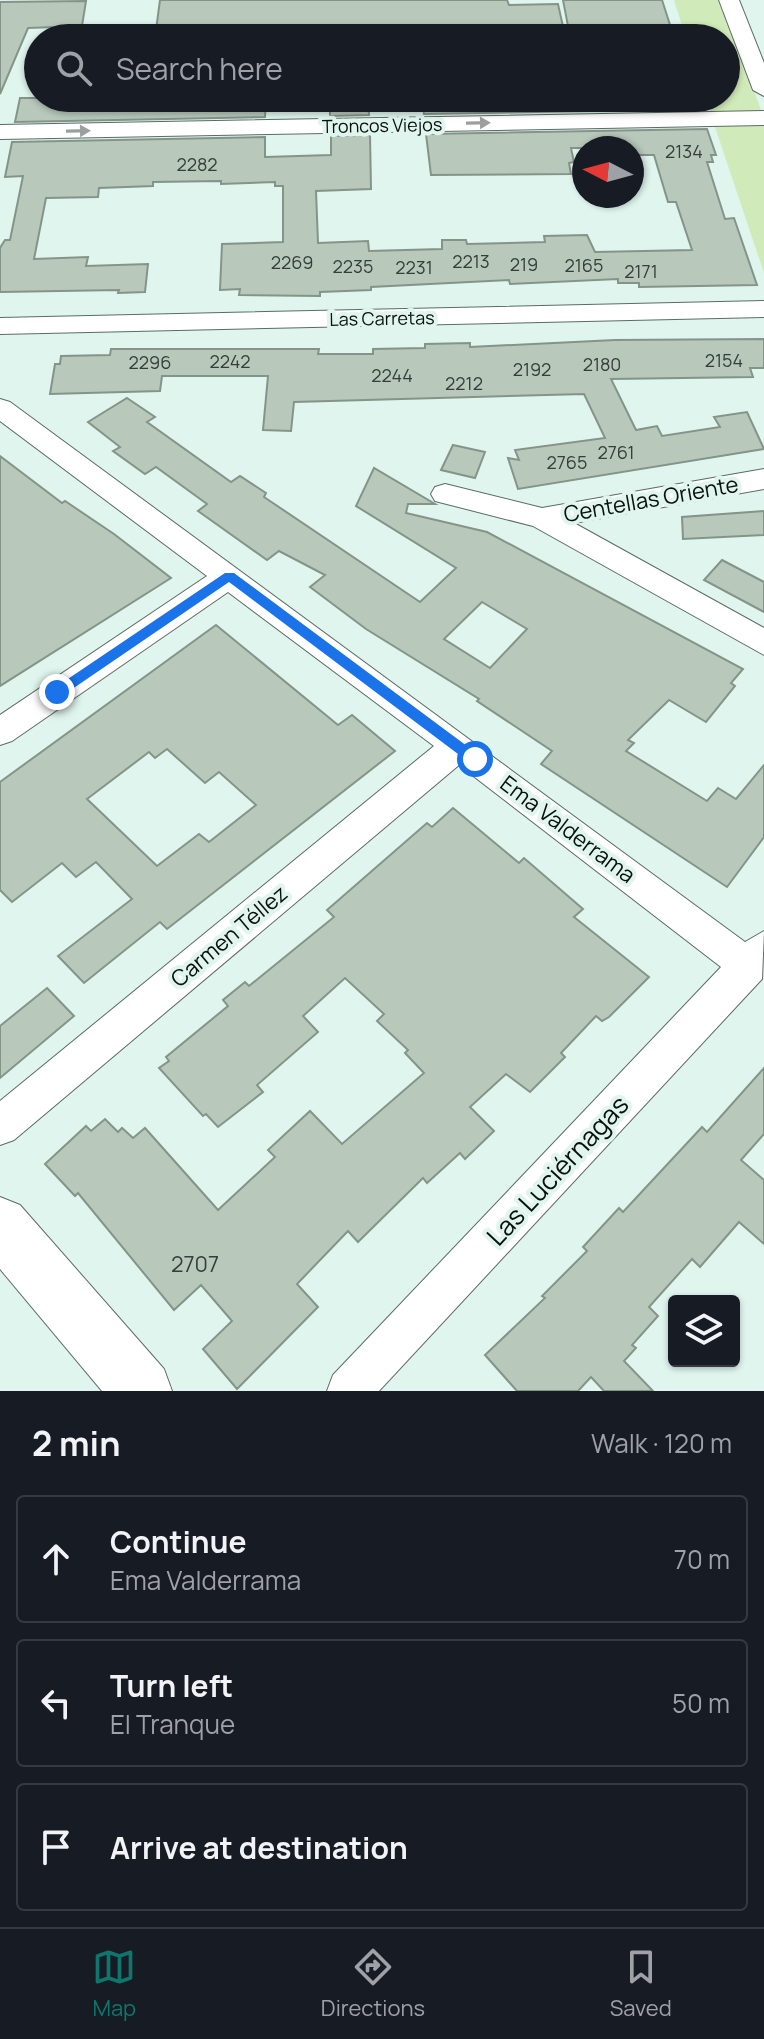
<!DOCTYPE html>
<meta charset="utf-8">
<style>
body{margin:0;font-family:Manrope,sans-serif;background:#20242c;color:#f1f3f6}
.controls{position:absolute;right:24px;bottom:24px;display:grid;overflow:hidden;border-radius:8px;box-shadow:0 2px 6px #0004}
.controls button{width:72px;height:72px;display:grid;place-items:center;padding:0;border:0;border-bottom:2px solid #363941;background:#171b24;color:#f1f3f6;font:40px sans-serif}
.compass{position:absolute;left:572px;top:136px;width:72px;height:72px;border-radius:50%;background:#171b24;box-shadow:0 2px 6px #0004;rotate:276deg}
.stop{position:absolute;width:24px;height:24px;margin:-18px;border:6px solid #1a73e8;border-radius:50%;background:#fff}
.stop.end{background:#1a73e8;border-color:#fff;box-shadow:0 2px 8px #0008}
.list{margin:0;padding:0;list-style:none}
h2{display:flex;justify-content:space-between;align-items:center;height:104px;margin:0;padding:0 32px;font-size:34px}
h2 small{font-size:26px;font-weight:400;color:#9ea1a6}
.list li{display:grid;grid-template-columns:52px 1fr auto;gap:24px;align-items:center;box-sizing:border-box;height:128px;margin:0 16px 16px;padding:0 16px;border:2px solid #363941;border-radius:8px}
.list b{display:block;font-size:30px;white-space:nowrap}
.list p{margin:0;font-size:26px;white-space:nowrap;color:#9ea1a6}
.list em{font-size:26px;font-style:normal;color:#9ea1a6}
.icon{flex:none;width:44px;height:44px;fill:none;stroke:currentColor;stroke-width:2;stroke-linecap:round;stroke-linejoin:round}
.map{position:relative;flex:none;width:764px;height:1391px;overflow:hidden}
.search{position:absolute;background:#171b24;box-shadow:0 2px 6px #0004;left:24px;right:24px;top:24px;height:88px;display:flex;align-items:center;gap:20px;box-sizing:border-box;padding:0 28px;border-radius:44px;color:#9ea1a6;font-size:30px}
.sheet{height:536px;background:#171b24}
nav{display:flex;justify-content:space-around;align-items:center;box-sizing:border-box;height:112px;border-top:2px solid #363941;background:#171b24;font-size:22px;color:#9ea1a6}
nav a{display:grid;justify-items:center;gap:4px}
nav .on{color:#0f766e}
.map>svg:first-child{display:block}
.green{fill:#d1eab9}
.building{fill:#b8c9bc;stroke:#849488;stroke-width:2;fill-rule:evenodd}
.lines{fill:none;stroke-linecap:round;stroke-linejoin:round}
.street-casing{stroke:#596c66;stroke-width:2}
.secondary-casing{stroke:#596c66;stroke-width:2}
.street{fill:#fff;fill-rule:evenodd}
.secondary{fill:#fff;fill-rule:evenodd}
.oneway{fill:#9d9f9f}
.route{fill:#1a73e8}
.labels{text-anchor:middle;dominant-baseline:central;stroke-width:8;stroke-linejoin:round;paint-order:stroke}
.far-street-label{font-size:18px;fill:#09100e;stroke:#dff5ee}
.number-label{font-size:18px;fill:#353e3a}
.street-label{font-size:22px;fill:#09100e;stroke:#dff5ee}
.near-number-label{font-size:22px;fill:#353e3a}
.near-street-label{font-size:26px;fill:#09100e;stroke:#dff5ee}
</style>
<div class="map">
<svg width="764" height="1391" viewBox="0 0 764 1391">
<rect width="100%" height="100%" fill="#dff5ee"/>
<g class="green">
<path d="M674 0H721L761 110 712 114 706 98H726V38H686Z"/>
<path d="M714 124 764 126V273Z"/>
</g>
<g class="building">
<path d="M160 0H507L509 5 558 4 564 31H559L561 38H212V34L165 35V30H156Z"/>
<path d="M563 0H662L672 31 649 32 651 38H621L612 26H568Z"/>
<path d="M86 1 82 26 28 28 0 94V2Z"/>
<path d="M20 98H266L265 117 15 122Z"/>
<path d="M330 98H368L369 115 330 116Z"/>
<path d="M422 98H697L701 109 424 114Z"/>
<path d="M707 129 716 155H711L713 162H707L725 219 734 218 757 285 639 287V283H618V279L510 284 509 280 371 287V290L320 292V296L239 295 240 289 220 290 222 244 283 242V186H275V182L221 184V181L153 182V186L99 188 98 197 46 198 34 259 88 257 86 266 148 264 145 292 118 293 119 290 0 292V248L5 240H10L23 176 5 177 12 142 265 137V157L331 155V136L370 135 371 189 316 191 318 243 368 241 369 251 442 249V240H466L467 244 545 242 544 236 587 235 595 252 692 250 676 202H668L654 155H632V148H571L574 162 569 163 571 174 431 175 426 134Z"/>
<path d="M764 339V368H750L753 377 611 379 636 430 657 426 662 436 720 427 714 417 747 412 764 449 518 489 508 458 519 460 515 450 605 438 584 394 294 402 291 431 263 430 268 376H162L160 391 50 394 55 364H60L61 356 110 355 111 349H319L318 354H373V349L425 348V344L470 343V347L615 340Z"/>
<path d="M127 398 155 417 147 422 231 482 240 476 266 493 264 497 420 602 456 568 356 506 374 468 435 504H408L406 513 487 532 743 669 731 683 735 686 706 722 669 700 628 740 634 743 626 751 707 801 718 788 736 799 764 765V837L727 887 541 764 552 751 477 701 479 699 366 629 310 587 325 575 279 551 267 560 198 511 207 504 156 467 145 474 113 451 120 447 88 422ZM482 602 527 629 490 668 444 639Z"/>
<path d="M453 445 485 452 475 478 441 470Z"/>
<path d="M0 456 62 503 65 501 114 534 171 578 0 686Z"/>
<path d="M764 511V535L683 539 682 517Z"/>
<path d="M722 560 764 582V612L704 580Z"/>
<path d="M216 625 338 725 352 715 395 751 167 929 160 922 84 983 58 956 132 899 96 862 76 877 62 863 12 902 0 890V782ZM167 749 205 783 219 772 256 805 209 842 199 834 157 866 87 799 149 752 155 758Z"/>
<path d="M453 808 519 863 524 858 583 909 574 917 649 977 609 1017 602 1021 596 1016 561 1053 565 1057 530 1092 506 1074 470 1107 494 1131 465 1159 460 1153 427 1183 423 1178 358 1242 348 1231 297 1284 318 1307 237 1389 203 1349 232 1321 201 1285 174 1310 78 1193 75 1196 45 1164 86 1126 91 1131 105 1119 118 1132 122 1128 133 1138 145 1128 218 1210 275 1157 268 1150 310 1111 342 1144 424 1073 405 1053 408 1050 377 1021 384 1014 345 978 303 1016 318 1032 257 1085 263 1092 218 1127 206 1114 203 1116 159 1068 169 1061 166 1057 228 1006 223 1000 245 982 249 986 334 917 327 910 427 823 432 827Z"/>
<path d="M47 988 74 1016 0 1078V1026Z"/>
<path d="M764 1068V1134L741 1160 764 1180V1244L739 1222 700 1267 692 1259 649 1307 658 1316 632 1345 636 1348 624 1361 653 1391H604L591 1377 578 1391H517L485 1355 545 1298 542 1296 587 1251 583 1247 619 1208 623 1212 702 1127 707 1132Z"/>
</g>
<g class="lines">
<g class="street-casing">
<g id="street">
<path d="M719 0H739L764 63V96L753 90Z"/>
<path d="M764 111V125L0 139V125Z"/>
<path d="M764 301V317L0 334V318Z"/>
<path d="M0 399 10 402 745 942 764 931 762 979 379 1391H327L333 1375 721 967 459 765 14 1140 0 1145V1101L434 746 228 592 12 741 0 745V715L207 576 0 421Z"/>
<path d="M764 469V489L574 523 764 628V655L533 526 435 501 431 494 435 487 445 484 542 508Z"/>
</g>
</g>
<g class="secondary-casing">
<path id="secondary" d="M0 1197 20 1205 164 1369 172 1391H102L0 1269Z"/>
</g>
<use href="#street" class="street"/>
<use href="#secondary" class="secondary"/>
</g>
<defs><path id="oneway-solid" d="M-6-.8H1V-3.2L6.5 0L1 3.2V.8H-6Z" transform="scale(2)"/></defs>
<g class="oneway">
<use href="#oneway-solid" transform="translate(478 123) rotate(-1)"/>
<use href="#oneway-solid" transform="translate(78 131) rotate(-1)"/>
</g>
<path class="route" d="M225 573H234L479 755V763H470L229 582 62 696H53V689Z"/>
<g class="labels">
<g class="far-street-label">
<text transform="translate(382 125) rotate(-1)">Troncos Viejos</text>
<text transform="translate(382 318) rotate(-1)">Las Carretas</text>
</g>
<g class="number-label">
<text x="684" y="151">2134</text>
<text x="197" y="164">2282</text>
<text x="471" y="261">2213</text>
<text x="292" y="262">2269</text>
<text x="524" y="264">219</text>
<text x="584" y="265">2165</text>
<text x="353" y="266">2235</text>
<text x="414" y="267">2231</text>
<text x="641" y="271">2171</text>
<text x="724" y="360">2154</text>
<text x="230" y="361">2242</text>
<text x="150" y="362">2296</text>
<text x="602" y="364">2180</text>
<text x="532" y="369">2192</text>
<text x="392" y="375">2244</text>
<text x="464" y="383">2212</text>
<text x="616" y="452">2761</text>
<text x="567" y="462">2765</text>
</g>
<g class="street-label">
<text transform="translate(651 499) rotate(-10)">Centellas Oriente</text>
<text transform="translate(568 829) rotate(37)">Ema Valderrama</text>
<text transform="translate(229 936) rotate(-40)">Carmen Téllez</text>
</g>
<g class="near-number-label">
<text x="195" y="1264">2707</text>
</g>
<g class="near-street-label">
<text transform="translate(557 1170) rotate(-47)">Las Luciérnagas</text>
</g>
</g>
</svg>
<div class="controls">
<button><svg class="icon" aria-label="layers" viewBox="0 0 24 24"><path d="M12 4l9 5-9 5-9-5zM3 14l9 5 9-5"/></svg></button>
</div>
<svg class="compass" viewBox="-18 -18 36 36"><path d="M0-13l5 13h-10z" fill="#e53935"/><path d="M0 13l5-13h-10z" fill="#9ea1a6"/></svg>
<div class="stop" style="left:475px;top:759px"></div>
<div class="stop end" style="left:57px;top:692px"></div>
<div class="search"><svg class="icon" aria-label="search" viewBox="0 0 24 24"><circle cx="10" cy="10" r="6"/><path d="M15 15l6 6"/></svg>Search here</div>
</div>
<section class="sheet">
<h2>2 min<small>Walk · 120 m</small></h2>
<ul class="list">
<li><svg class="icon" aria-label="ahead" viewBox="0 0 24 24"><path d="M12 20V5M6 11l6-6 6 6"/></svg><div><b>Continue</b><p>Ema Valderrama</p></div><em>70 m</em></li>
<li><svg class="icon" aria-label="left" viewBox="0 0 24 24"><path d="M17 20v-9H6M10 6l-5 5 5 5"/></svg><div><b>Turn left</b><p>El Tranque</p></div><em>50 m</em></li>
<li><svg class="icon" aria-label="arrive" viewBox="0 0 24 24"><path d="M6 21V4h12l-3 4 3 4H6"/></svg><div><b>Arrive at destination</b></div></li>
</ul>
</section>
<nav>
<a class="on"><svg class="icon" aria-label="map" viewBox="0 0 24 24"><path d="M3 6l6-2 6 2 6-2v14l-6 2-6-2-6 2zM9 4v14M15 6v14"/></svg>Map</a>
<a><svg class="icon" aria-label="directions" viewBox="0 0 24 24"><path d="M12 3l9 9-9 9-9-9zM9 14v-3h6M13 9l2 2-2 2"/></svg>Directions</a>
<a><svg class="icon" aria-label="saved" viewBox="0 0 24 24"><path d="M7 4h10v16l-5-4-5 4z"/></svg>Saved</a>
</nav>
